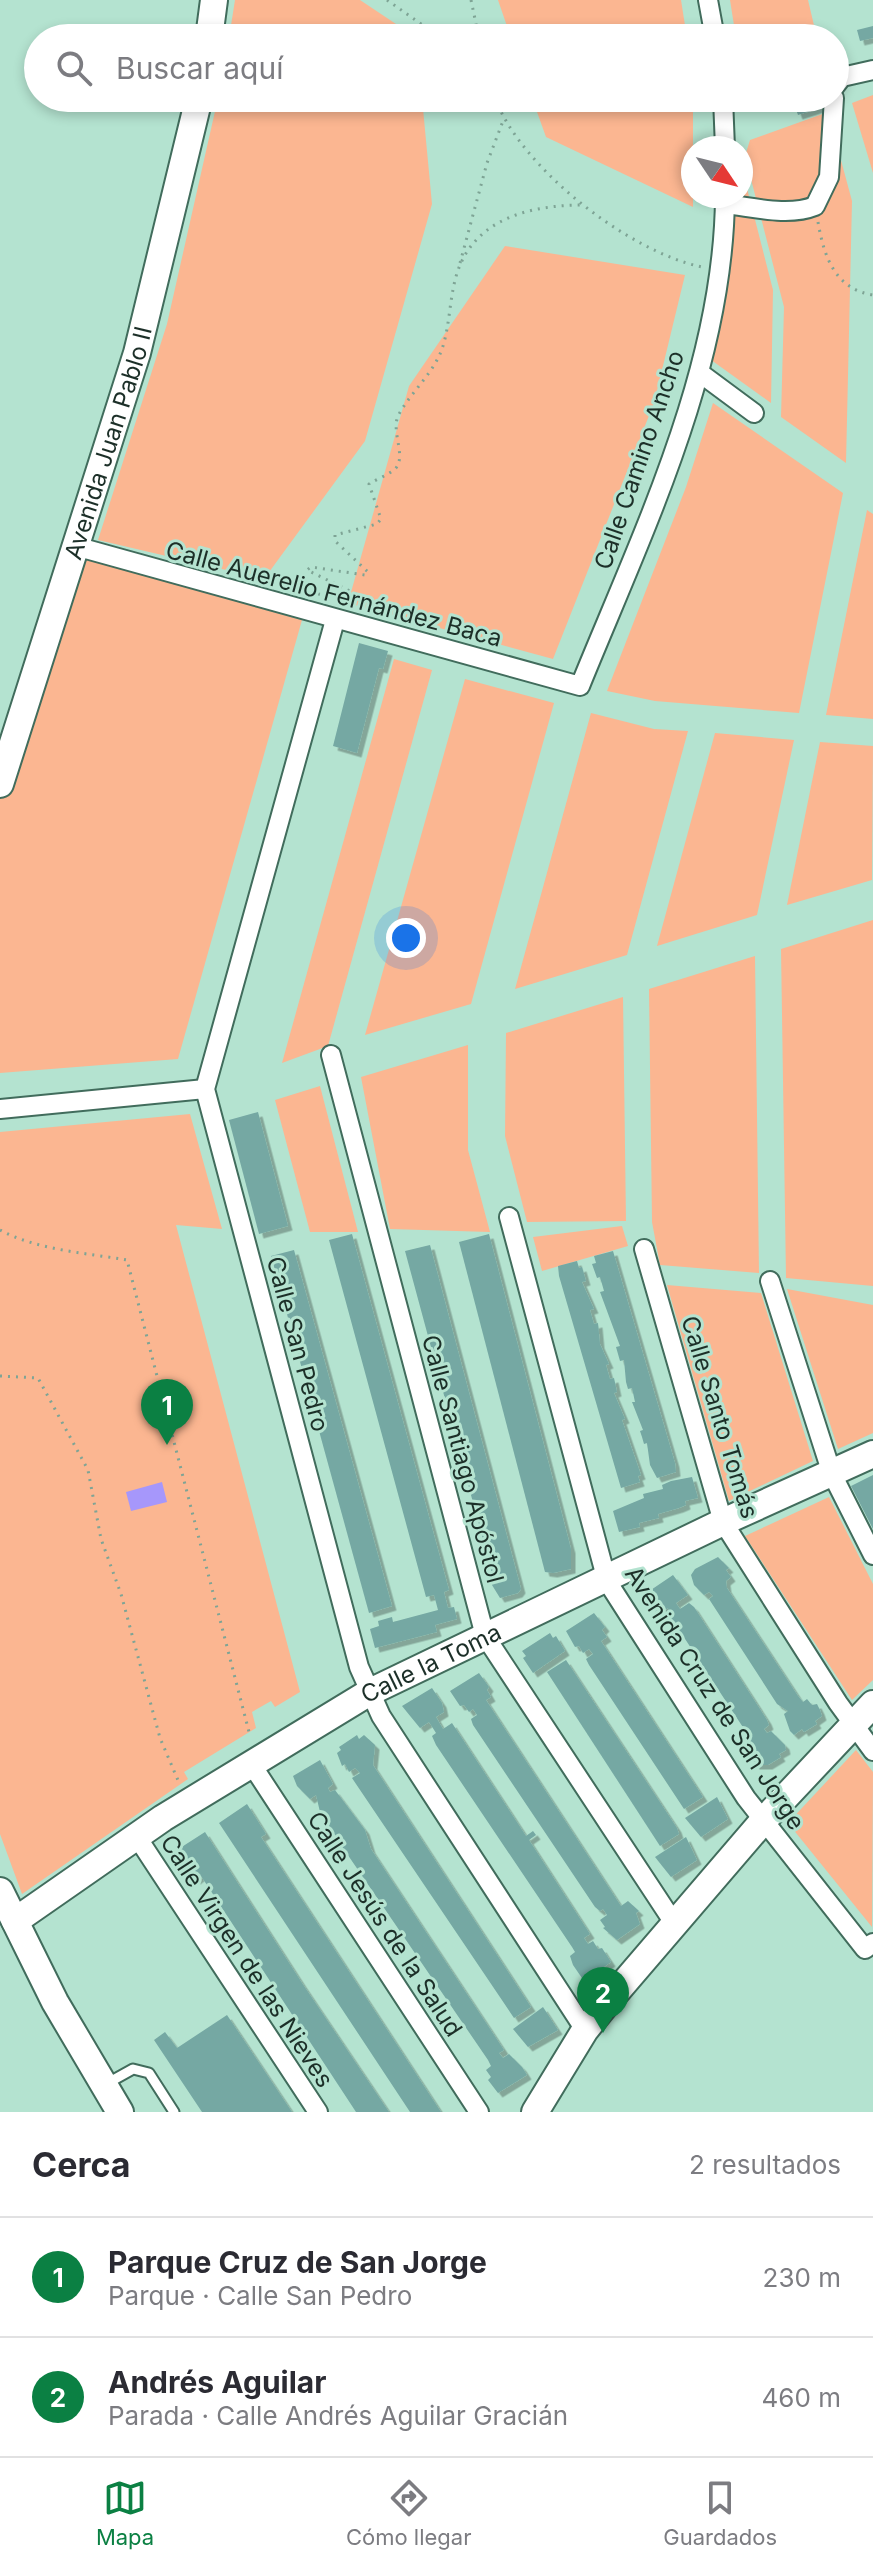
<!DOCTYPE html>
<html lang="es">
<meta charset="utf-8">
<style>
body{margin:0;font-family:Inter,sans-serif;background:#f7f7f7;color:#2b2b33}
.compass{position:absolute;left:681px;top:136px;width:72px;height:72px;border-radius:50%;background:#fff;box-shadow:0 4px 12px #0003;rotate:125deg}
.you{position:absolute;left:406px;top:938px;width:28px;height:28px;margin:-20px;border:6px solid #fff;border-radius:50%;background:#1a73e8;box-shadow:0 0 0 12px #1a73e833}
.badge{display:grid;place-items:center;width:52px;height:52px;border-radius:50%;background:#0b8043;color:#fff;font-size:26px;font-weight:700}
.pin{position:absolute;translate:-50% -66px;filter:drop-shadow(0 2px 4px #0008)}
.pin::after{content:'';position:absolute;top:42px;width:28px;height:24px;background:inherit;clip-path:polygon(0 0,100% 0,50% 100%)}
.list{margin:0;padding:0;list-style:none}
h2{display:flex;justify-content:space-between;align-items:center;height:104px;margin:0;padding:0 32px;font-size:34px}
h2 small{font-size:26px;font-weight:400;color:#7c7c81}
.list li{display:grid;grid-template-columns:52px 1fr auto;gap:24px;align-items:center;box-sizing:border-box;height:120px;padding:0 32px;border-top:2px solid #e1e1e2}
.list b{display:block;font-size:30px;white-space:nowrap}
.list p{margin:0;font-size:26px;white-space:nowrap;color:#7c7c81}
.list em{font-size:26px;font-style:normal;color:#7c7c81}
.icon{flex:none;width:44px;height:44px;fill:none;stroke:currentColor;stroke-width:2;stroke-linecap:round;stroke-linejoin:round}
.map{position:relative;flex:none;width:873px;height:2112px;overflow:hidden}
.search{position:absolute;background:#fff;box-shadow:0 4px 12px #0003;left:24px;right:24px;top:24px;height:88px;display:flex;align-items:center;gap:20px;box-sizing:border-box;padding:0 28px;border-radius:44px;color:#7c7c81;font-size:30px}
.sheet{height:344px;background:#fff}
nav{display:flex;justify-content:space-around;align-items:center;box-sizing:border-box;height:112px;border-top:2px solid #e1e1e2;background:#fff;font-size:22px;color:#7c7c81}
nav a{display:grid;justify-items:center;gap:4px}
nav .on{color:#0b8043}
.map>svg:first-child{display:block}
.green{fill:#fbb691}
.water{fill:#a697fb}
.building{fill:#75a8a3;filter:url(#shadow)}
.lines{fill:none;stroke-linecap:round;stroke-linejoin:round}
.lane-casing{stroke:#416c5c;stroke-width:13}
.street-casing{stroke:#416c5c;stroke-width:22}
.secondary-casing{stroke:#416c5c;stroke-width:30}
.path{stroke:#7ea495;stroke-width:3;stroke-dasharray:2 6;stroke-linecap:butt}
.lane{stroke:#fff;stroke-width:9}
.street{stroke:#fff;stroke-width:18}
.secondary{stroke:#fff;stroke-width:26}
.labels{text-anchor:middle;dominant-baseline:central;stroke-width:6;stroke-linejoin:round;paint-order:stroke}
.street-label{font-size:24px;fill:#1c2f28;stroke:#b4e3d0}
</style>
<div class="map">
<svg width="873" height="2112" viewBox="0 0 873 2112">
<defs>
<filter id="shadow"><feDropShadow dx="4.5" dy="4.5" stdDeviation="0" flood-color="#0004"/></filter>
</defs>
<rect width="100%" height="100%" fill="#b4e3d0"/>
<g class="green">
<path d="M235 0H360L417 38H229Z"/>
<path d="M498 0H681L687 38H511Z"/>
<path d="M730 0H808L817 38H736Z"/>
<path d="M873 95V173L852 103Z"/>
<path d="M218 98H422L432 204 365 441 264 579 98 540 167 324Z"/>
<path d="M532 98H693V207L546 137Z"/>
<path d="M828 112 852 201 846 463 781 417 784 307 745 156 750 140Z"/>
<path d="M741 165 773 290 771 403 707 357 729 196H741Z"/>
<path d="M505 246 685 275 654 403 553 659 348 603 409 386Z"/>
<path d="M713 403 843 493 799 713 655 701 607 691 686 487Z"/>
<path d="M867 510 873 514V719L826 715Z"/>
<path d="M75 556 302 620 178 1059 0 1073V788Z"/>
<path d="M394 659 432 670 328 1046 282 1063Z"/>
<path d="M465 679 554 703 471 1004 365 1035Z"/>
<path d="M591 713 654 729 688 731 627 955 515 989Z"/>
<path d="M715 733 794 740 757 915 657 946Z"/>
<path d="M820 742 873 746 872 880 787 905Z"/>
<path d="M873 920V1286L786 1278 781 949Z"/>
<path d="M755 956 759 1273 660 1265 652 1222 649 989Z"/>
<path d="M623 997 626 1221 527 1222 505 1136 506 1033Z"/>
<path d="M468 1045V1150L490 1232 390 1229 361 1077Z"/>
<path d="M320 1086 358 1232H310L275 1100Z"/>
<path d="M190 1114 222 1229 176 1225 300 1692 275 1707 271 1701 252 1712 256 1728 184 1772 188 1779 22 1894 0 1834V1132Z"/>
<path d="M622 1226 628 1246 542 1271 533 1237Z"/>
<path d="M667 1285 761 1293 813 1461 729 1501Z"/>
<path d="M787 1289 873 1305V1433L838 1449Z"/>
<path d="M829 1497 873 1584V1680L852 1700 745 1536Z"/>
<path d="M856 1750 873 1772 872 1927 788 1823Z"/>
</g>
<path class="water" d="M162 1482 167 1502 131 1511 126 1492Z"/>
<g class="building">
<path d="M873 26V38L860 41 857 30Z"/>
<path d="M785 98H820L823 107 798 115 793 101 786 103Z"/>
<path d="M359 643 388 651 383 669 379 668 357 753 333 746Z"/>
<path d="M258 1112 288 1226 259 1234 229 1120Z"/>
<path d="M352 1234 449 1590 444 1592 448 1608 454 1607 457 1619 435 1625 437 1632 375 1648 370 1629 379 1626 378 1621 392 1617 393 1622 438 1610 434 1595 426 1597 329 1240Z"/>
<path d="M489 1234 571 1549V1569L553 1573 545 1572 459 1242Z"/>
<path d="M430 1245 521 1589 518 1593 500 1598 492 1585 491 1569 405 1251Z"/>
<path d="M294 1250 392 1606 369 1613 271 1256Z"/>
<path d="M613 1251 675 1463 676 1472 657 1478 650 1465 647 1443 644 1444 642 1437 640 1431 643 1430 632 1402H635L632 1388 628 1389 626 1382 624 1360 620 1361 616 1347 620 1346 600 1292 604 1291 600 1277 597 1278 592 1264 596 1263 594 1256Z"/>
<path d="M577 1261 579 1268 582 1267 586 1281 582 1282 594 1309 590 1310 594 1324 598 1323 600 1344 609 1364 606 1365 610 1379 614 1378 617 1392 614 1393 625 1419 622 1420 641 1475 638 1476 640 1482 621 1488 559 1276 558 1266Z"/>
<path d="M873 1475V1529L851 1486Z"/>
<path d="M692 1477 698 1498 685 1501 686 1505 679 1508 658 1514 659 1518 639 1523 640 1527 619 1532 613 1511 644 1498 643 1494 663 1489 662 1485 671 1481Z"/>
<path d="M718 1557 729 1568 726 1570 731 1577 726 1581 727 1588 798 1696 803 1702 807 1699 812 1705 817 1704 820 1710 822 1716 815 1721 817 1724 804 1732 802 1729 794 1735 790 1731 784 1714 788 1711 777 1704 746 1656 709 1599 713 1596 709 1592 704 1595 694 1585 691 1575 695 1569Z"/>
<path d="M673 1575 688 1595 676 1603 680 1609 689 1603 694 1607 767 1720 769 1725 764 1729 767 1733 771 1731 785 1745 786 1750 779 1754 781 1757 768 1765H755L748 1746 750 1738 670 1616 668 1608 658 1615 647 1600 645 1594Z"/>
<path d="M594 1613 605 1627 602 1630 607 1637 601 1641 703 1797 684 1809 589 1665 586 1659 593 1654 589 1649 583 1653 579 1646 575 1647 566 1631Z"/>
<path d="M550 1633 553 1638 556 1636 565 1651 533 1673 523 1658 526 1656 522 1651Z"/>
<path d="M566 1660 677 1828 679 1834 660 1846 547 1672Z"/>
<path d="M479 1673 489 1687 487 1690 491 1697 486 1700 617 1900 621 1906 628 1901 639 1911 636 1913 640 1924 617 1940 603 1928 605 1927 600 1920 607 1915 603 1909 600 1911 595 1907 473 1725 471 1719 477 1715 473 1709 469 1712 464 1705 460 1706 450 1691Z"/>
<path d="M432 1688 442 1703 444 1712 436 1717 443 1729 452 1723 526 1836 533 1831 536 1835 529 1840 590 1934 584 1938 588 1944 593 1941 598 1949 602 1948 611 1962 584 1981 573 1965 570 1956 575 1952 572 1947 436 1745 432 1736 436 1733 429 1722 420 1728 402 1706Z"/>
<path d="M357 1735 359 1739 364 1735 375 1745 373 1765 531 2007 514 2018 356 1784 352 1778 360 1773 355 1768 349 1772 345 1764 342 1766 337 1753 341 1750 339 1747Z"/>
<path d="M320 1760 333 1784 328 1788 330 1792 335 1790 365 1830 371 1849 504 2050 499 2053 503 2058 509 2054 522 2067 527 2075 498 2093 488 2080 491 2077 486 2070 491 2066 488 2060 341 1845 320 1812 316 1795 310 1799 297 1786 293 1776Z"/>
<path d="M717 1797 728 1819 701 1837 685 1818Z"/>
<path d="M247 1804 266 1834 261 1837 441 2112H410L219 1823Z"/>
<path d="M205 1832 302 1983 389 2112H356L201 1876 196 1880 192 1874 177 1850Z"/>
<path d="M686 1837 697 1860 671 1877 655 1857Z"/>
<path d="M543 2007 558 2030 528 2047 513 2029Z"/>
<path d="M227 2015 292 2112H202L154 2040 165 2032 177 2048Z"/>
</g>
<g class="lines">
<g class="lane-casing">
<path id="lane" d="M106 2084 133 2069 149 2073 174 2112"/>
</g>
<g class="street-casing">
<g id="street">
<path d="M708 0 715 38"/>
<path d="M835 86 842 77 873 70"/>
<path d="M723 98 725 148"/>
<path d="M725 204C753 207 788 217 815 206L829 177 834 98"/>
<path d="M700 373 754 413"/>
<path d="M75 546 580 686C643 531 724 367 725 196"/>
<path d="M335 620 205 1089 359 1667 381 1716 585 2030"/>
<path d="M331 1055 485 1636 674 1923"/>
<path d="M0 1109 205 1089"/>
<path d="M509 1217 607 1581 746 1798 865 1949 873 1943"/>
<path d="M644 1249 723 1522 838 1703 873 1751"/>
<path d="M770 1281 832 1474 873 1555"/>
<path d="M250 1762 479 2112"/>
<path d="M137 1837 318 2112"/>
</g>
</g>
<g class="secondary-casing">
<g id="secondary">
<path d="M209 38 214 0"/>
<path id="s1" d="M0 784 137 353 199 98"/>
<path d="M0 1891 55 2002 120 2112"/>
<path id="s2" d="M15 1921 163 1818 370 1692 723 1522 873 1454"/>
<path d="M535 2112 585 2030 606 2004 763 1821 873 1704"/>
</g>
</g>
<g class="path">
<path d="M387 0 441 38"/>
<path d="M471 0 479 38"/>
<path d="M495 98C521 168 629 252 702 267"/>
<path d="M818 222C824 257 835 289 873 295"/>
<path d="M460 263 487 163 503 121"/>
<path d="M318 594 358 599 360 596 307 570 311 567 365 575 368 572 335 541V535L377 524 381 519 369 484C377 479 388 475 395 469 407 457 391 432 398 416 410 393 433 374 442 349 451 323 449 291 460 265 481 216 535 205 584 205"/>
<path d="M0 1230C37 1250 86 1253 127 1260L249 1732"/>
<path d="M0 1376 38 1378 88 1470 101 1539 121 1594 160 1738 180 1785"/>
</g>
<use href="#lane" class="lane"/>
<use href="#street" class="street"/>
<use href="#secondary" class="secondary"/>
</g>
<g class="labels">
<g class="street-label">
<text stroke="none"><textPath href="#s1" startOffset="358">Avenida Juan Pablo II</textPath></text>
<text transform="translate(639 460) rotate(-71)">Calle Camino Ancho</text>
<text transform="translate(334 594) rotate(15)">Calle Auerelio Fernández Baca</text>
<text transform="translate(298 1344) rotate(75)">Calle San Pedro</text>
<text transform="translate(720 1417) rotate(73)">Calle Santo Tomás</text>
<text transform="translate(463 1459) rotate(75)">Calle Santiago Apóstol</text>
<text stroke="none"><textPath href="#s2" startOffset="490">Calle la Toma</textPath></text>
<text transform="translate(715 1698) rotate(57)">Avenida Cruz de San Jorge</text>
<text transform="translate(385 1924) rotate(57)">Calle Jesús de la Salud</text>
<text transform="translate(247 1961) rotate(57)">Calle Virgen de las Nieves</text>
</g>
</g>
</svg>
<svg class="compass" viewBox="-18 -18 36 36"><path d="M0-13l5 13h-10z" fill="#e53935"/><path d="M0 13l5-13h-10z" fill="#7c7c81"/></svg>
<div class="you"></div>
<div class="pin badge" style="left:167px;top:1445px">1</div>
<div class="pin badge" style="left:603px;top:2033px">2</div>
<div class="search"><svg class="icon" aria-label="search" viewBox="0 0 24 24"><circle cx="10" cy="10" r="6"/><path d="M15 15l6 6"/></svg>Buscar aquí</div>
</div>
<section class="sheet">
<h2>Cerca<small>2 resultados</small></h2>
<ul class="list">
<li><span class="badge">1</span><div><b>Parque Cruz de San Jorge</b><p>Parque · Calle San Pedro</p></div><em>230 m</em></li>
<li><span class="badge">2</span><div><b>Andrés Aguilar</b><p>Parada · Calle Andrés Aguilar Gracián</p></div><em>460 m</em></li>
</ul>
</section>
<nav>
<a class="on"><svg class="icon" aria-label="map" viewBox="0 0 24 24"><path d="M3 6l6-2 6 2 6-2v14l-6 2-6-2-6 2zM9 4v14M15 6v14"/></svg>Mapa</a>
<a><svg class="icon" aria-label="directions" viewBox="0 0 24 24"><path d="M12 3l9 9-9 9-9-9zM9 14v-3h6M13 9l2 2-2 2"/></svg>Cómo llegar</a>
<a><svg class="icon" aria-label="saved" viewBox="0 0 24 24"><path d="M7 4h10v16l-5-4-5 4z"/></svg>Guardados</a>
</nav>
